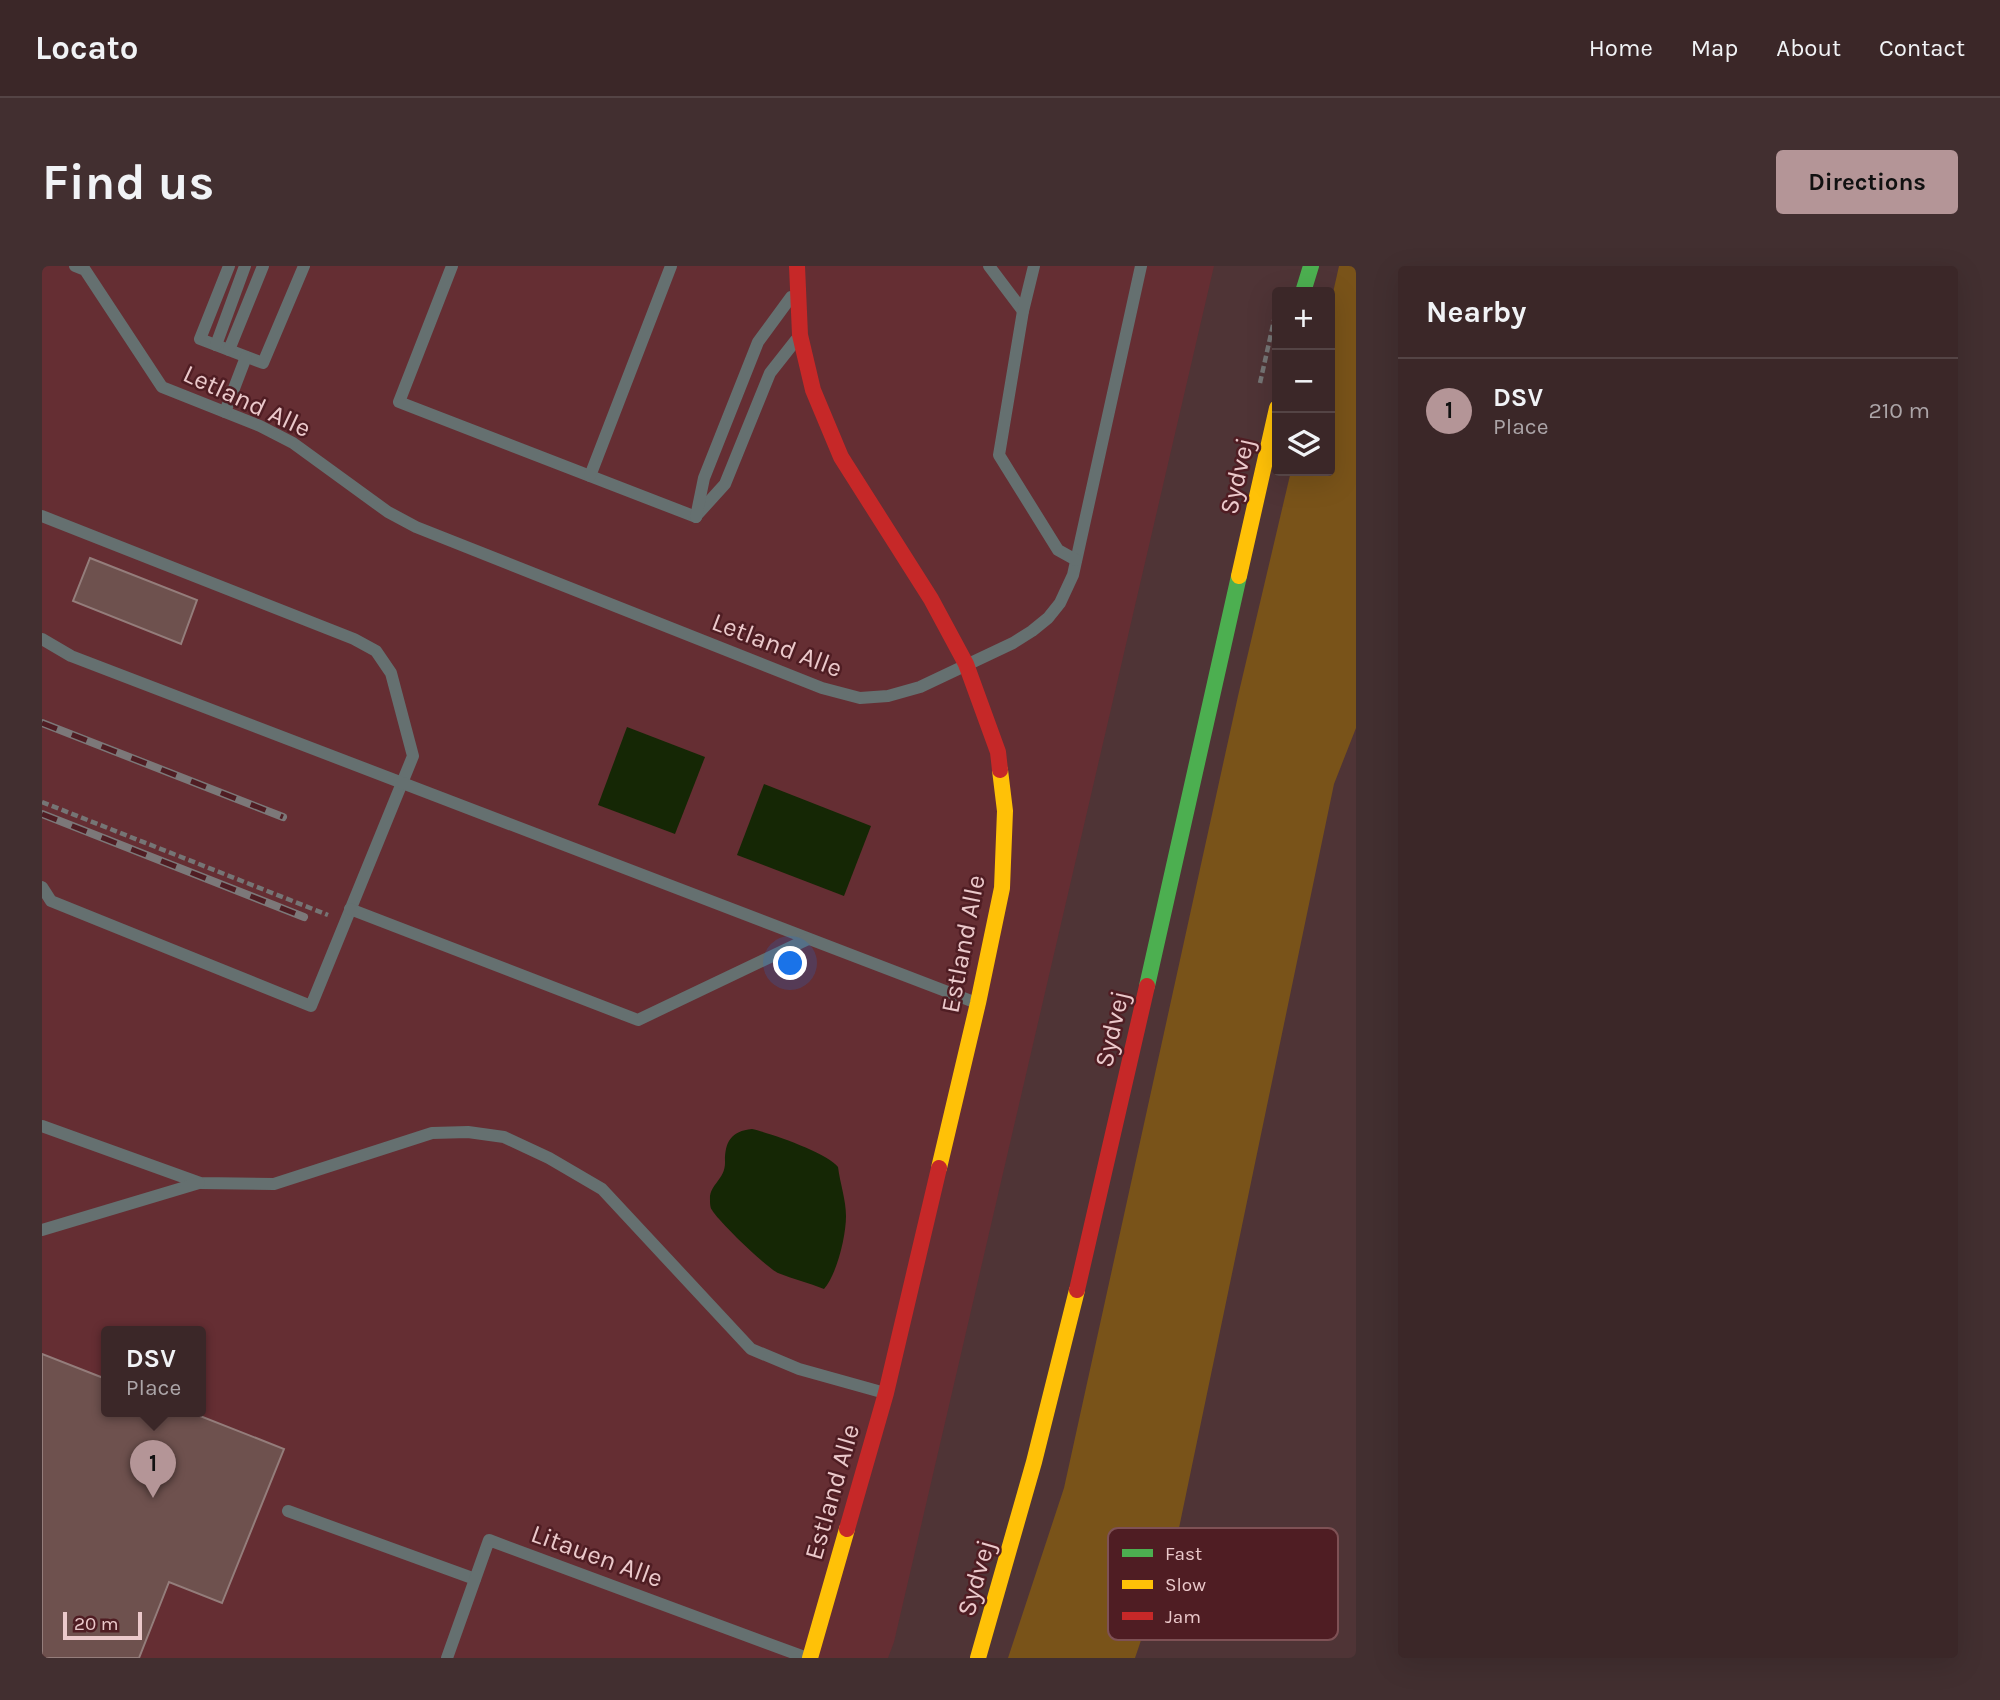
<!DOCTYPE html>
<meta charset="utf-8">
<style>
body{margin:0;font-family:Karla,sans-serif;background:#422f30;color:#f1f3f6}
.controls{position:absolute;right:21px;top:21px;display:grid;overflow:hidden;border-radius:7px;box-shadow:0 7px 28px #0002}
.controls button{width:63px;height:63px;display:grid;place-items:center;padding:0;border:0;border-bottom:2px solid #544445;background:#3b2728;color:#f1f3f6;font:35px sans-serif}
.scale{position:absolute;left:21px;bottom:18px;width:79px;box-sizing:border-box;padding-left:7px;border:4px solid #ebc9cb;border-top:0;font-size:19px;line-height:24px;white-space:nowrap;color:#ebc9cb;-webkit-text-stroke:5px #4f1d23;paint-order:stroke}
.you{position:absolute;left:749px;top:698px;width:24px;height:24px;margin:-18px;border:5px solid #fff;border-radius:50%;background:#1a73e8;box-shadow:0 0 0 10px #1a73e833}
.badge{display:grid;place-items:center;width:46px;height:46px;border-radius:50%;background:#b49597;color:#111;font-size:23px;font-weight:700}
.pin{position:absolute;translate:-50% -58px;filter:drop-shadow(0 2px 4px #0008)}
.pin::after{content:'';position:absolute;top:37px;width:24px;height:21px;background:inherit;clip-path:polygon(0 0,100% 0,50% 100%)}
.popup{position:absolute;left:59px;top:1060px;width:105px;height:91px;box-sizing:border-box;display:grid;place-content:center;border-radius:7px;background:#3b2728;filter:drop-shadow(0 2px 5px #0005);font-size:23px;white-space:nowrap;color:#aca5a8}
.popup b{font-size:26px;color:#f1f3f6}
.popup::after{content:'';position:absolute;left:50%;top:100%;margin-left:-14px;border:14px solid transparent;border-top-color:#3b2728}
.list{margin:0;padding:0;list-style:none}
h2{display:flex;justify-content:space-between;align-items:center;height:91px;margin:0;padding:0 28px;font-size:30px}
h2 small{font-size:23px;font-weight:400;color:#aca5a8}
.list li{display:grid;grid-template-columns:46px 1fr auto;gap:21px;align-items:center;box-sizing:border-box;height:105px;padding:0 28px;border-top:2px solid #544445}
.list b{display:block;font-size:26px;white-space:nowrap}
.list p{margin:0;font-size:23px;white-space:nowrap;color:#aca5a8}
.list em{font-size:23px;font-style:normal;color:#aca5a8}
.icon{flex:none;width:38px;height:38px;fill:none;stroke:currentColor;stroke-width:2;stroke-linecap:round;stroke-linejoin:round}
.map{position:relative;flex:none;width:1314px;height:1392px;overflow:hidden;border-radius:7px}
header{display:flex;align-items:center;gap:42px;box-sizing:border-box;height:98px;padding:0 35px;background:#3b2728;border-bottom:2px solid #544445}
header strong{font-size:33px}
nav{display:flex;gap:38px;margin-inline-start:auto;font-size:24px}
.intro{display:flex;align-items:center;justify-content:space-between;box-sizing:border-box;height:168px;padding:0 42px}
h1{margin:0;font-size:49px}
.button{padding:18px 32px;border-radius:7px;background:#b49597;color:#111;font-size:24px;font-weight:700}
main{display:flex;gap:42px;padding:0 42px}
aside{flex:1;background:#3b2728;border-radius:7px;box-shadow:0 7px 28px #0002}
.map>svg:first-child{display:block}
.built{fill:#652e33;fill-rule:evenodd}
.forest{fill:#795319}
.water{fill:#152705}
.building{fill:#6e514e;stroke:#947d7b;stroke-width:2}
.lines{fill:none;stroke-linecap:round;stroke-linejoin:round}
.path{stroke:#757575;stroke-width:4.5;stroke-dasharray:7 3.5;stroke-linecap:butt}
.lane{stroke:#657070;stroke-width:12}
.fast{stroke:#4caf50;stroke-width:16}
.slow{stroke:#ffc107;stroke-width:16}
.jam{stroke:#c62828;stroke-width:16}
.rail-casing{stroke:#7c7879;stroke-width:8}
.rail{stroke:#4f1d23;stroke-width:5;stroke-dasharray:16;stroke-linecap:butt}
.labels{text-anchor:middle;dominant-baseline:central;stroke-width:5;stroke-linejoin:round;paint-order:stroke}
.street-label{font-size:26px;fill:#ebc9cb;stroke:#4f1d23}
.key{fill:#4f1d23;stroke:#7e5155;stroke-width:2}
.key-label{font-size:19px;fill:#ebc9cb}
</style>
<header>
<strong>Locato</strong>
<nav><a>Home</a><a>Map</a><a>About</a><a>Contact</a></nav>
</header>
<div class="intro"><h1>Find us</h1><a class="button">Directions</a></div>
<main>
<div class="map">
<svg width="1314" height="1392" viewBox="0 0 1314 1392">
<rect width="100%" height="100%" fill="#4f3436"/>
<path class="built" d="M0 0H1172L852 1376 846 1392H0ZM64 1066H158V1146H64Z"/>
<path class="forest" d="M1297 0H1314V462L1292 518 1137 1262 1093 1392H966L1022 1222 1196 430 1249 205H1288V40Z"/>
<g class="water">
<path d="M585 461 663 491 633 568 556 539Z"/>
<path d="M722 518 829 560 802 630 695 589Z"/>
<path d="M710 863C728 867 786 887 796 901 798 917 804 934 804 950 804 970 795 1008 782 1023 767 1017 751 1013 736 1007 724 1001 677 956 670 944 668 942 668 936 668 934 667 918 684 914 683 895 683 876 689 865 710 863Z"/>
</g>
<g class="building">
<path d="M48 292 155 334 139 378 31 335Z"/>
<path d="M0 1088 64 1113V1146H148L242 1183 180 1337 127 1316 97 1392H0Z"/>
</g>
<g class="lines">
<g class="path">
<path d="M1218 117 1235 41"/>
<path d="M0 536 286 649"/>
</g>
<g class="lane">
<path d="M33 0 43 4 120 121 218 160 251 177 346 246 374 261 780 422 818 432 846 430 878 421 971 377 990 365 1006 352 1018 337 1031 309 1099 0"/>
<path d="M187 0 158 73 221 97 262 0"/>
<path d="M410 0 357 136 654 251"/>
<path d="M947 0 981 45"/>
<path d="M992 0 981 45 957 189 1016 284 1034 294"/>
<path d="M174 79 203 0"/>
<path d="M187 84 221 0"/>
<path d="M183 146 204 91"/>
<path d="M548 210 629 0"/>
<path d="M0 250 312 373 334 385 349 407 371 490 269 740 9 635 0 621"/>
<path d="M654 250 683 218 728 107 754 74"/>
<path d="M654 251 662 212 716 76 749 31"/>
<path d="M0 373 29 390 932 736"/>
<path d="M308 643 596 754 766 673"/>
<path d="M0 860 158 917 232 918 390 867 426 866 462 871 507 892 560 923 709 1083 757 1103 843 1127"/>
<path d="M0 964 157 917"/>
<path d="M246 1245 433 1313"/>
<path d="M405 1392 447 1274 765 1392"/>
</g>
<g class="fast">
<path d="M1261 26 1269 0"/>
<path d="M1105 720 1197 310"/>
</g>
<g class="slow">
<path d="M1197 310 1235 142"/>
<path d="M897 902 936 737 960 622 963 545 958 504"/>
<path d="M768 1392 805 1263"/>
<path d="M936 1392 992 1196 1035 1024"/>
</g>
<g class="jam">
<path d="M755 0 758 69 771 124 799 191 889 333 924 398 956 486 958 504"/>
<path d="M1035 1024 1105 720"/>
<path d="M805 1263 844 1127 897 902"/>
</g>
<g class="rail-casing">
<g id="rail">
<path d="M0 457 241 551"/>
<path d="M0 548 262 651"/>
</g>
</g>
<use href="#rail" class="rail"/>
</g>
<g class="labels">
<g class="street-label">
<text transform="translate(205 135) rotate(25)">Letland Alle</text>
<text transform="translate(1195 210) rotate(-77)">Sydvej</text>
<text transform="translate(735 379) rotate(21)">Letland Alle</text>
<text transform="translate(921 678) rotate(-79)">Estland Alle</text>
<text transform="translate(1070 763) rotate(-77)">Sydvej</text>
<text transform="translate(790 1226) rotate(-74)">Estland Alle</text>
<text transform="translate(555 1290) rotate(20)">Litauen Alle</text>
<text transform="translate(934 1312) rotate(-74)">Sydvej</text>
</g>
</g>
<rect x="1066" y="1262" width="230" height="112" rx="10" class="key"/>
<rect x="1080" y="1283" width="31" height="8" fill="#4caf50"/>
<rect x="1080" y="1314" width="31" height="9" fill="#ffc107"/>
<rect x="1080" y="1346" width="31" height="8" fill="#c62828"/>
<g class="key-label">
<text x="1123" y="1294">Fast</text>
<text x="1123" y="1325">Slow</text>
<text x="1123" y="1357">Jam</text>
</g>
</svg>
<div class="controls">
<button>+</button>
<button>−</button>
<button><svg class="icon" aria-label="layers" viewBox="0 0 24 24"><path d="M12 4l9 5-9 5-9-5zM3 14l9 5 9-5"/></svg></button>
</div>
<div class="scale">20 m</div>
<div class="you"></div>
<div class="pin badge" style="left:111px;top:1232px">1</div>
<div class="popup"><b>DSV</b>Place</div>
</div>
<aside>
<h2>Nearby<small></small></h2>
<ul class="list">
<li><span class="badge">1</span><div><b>DSV</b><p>Place</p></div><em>210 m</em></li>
</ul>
</aside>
</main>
